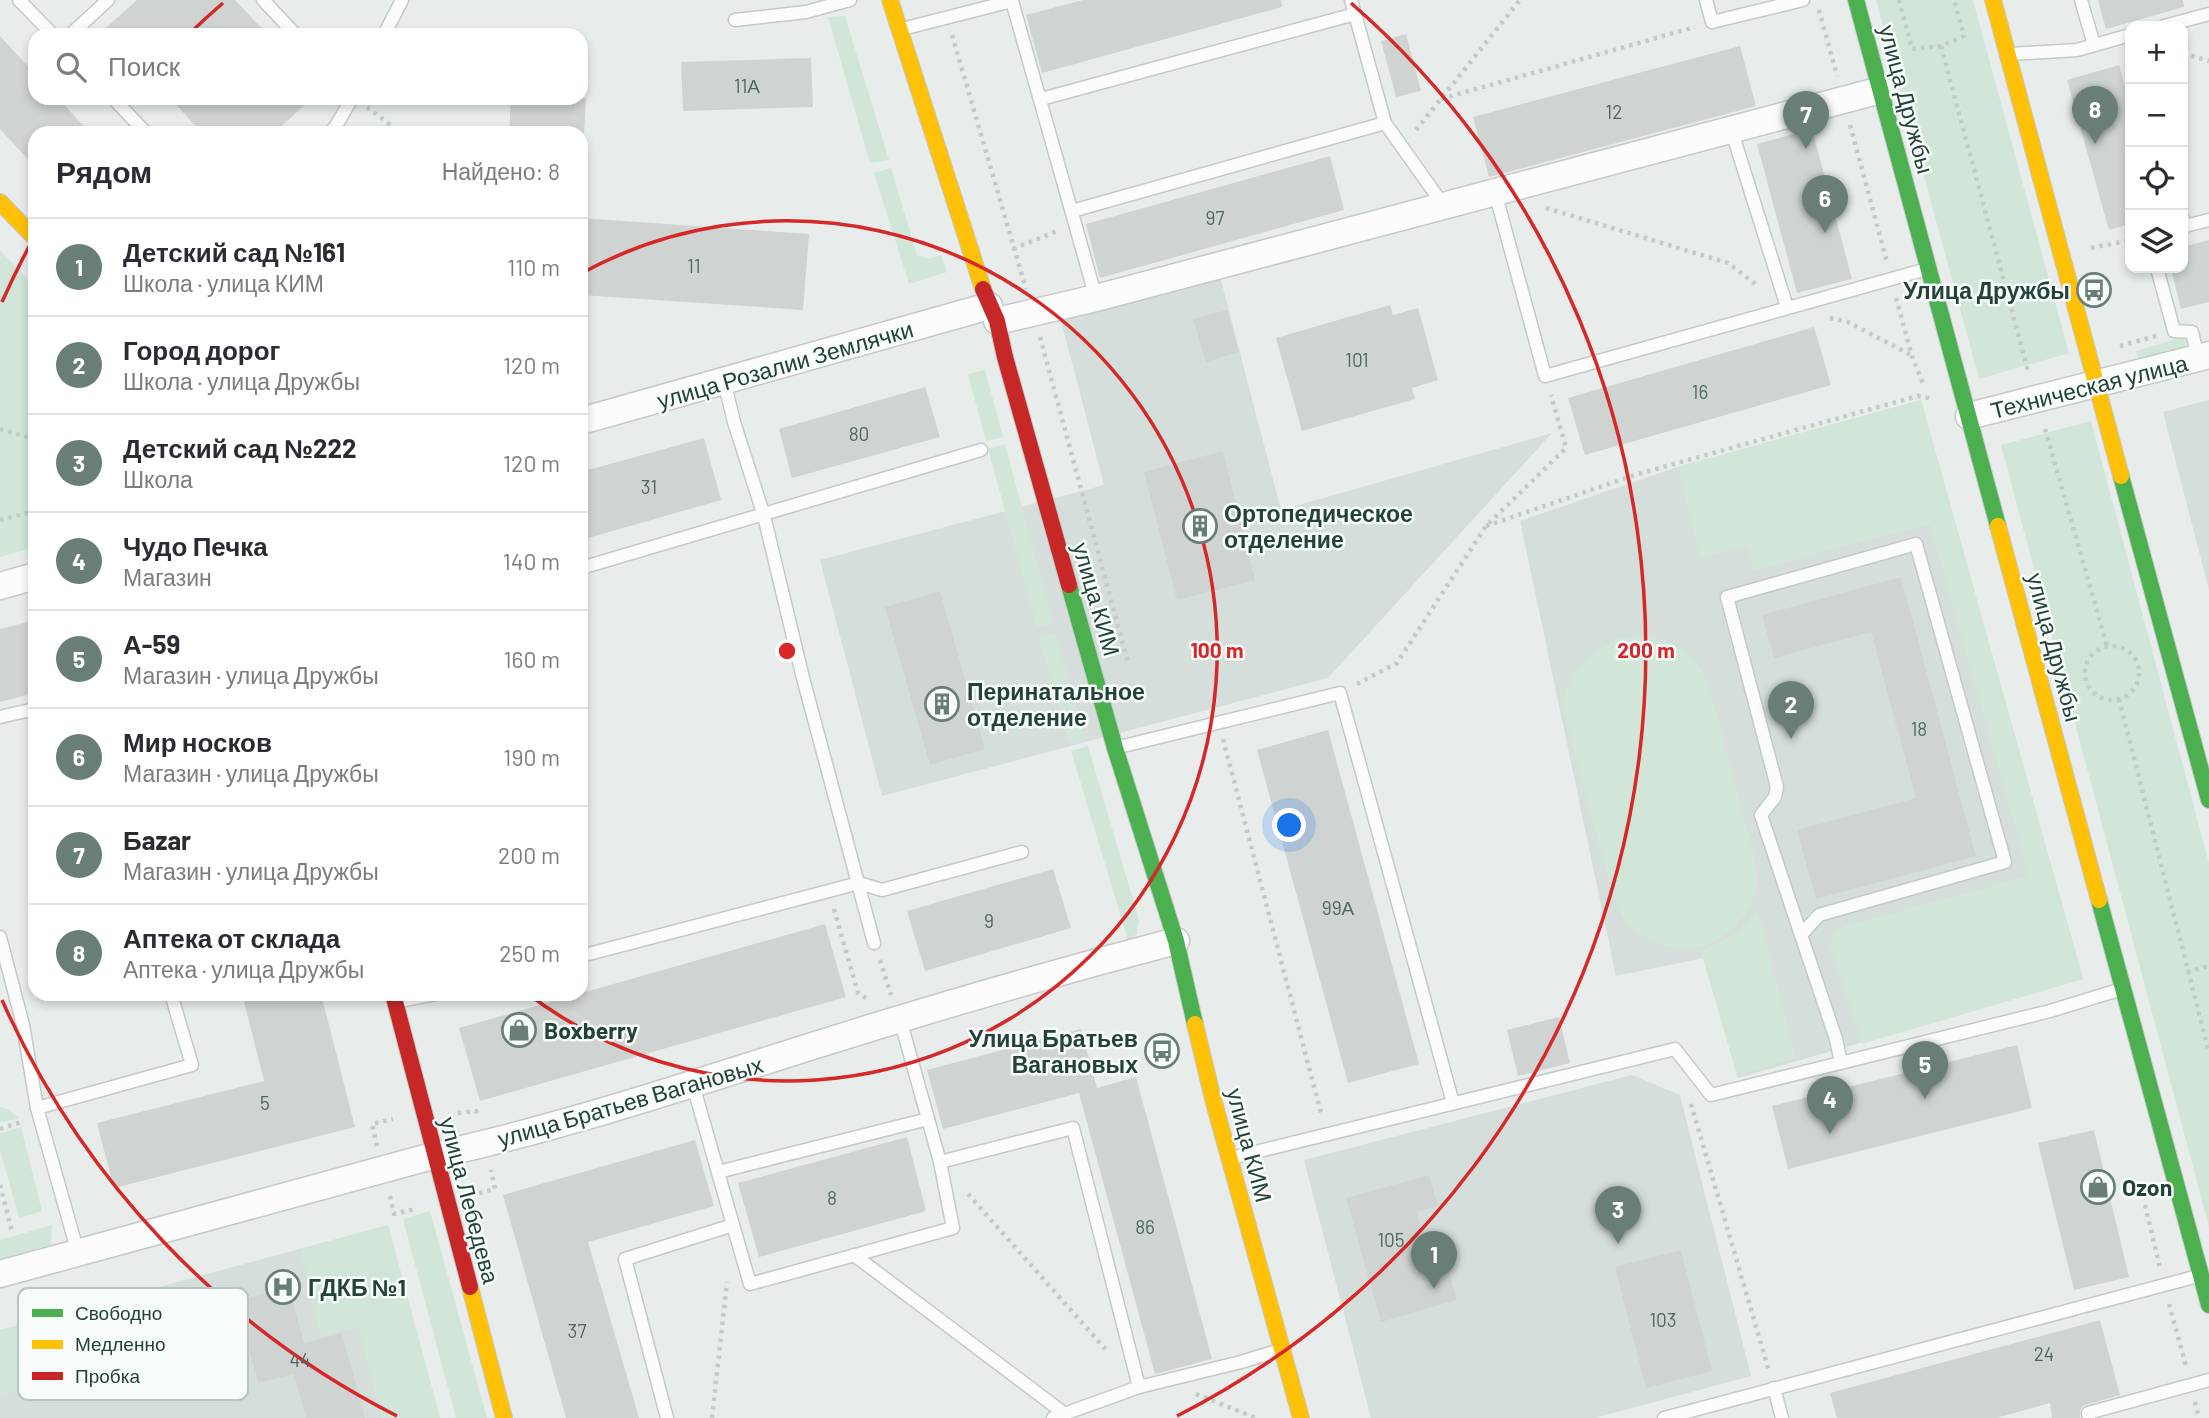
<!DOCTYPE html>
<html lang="ru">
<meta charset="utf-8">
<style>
body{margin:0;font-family:Barlow,sans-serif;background:#f2f2f3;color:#2b2b33}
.controls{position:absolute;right:21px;top:21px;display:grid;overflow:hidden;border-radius:14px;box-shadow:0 4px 10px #0003}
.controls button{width:63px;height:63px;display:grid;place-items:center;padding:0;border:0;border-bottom:2px solid #e1e1e2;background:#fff;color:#2b2b33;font:35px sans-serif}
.you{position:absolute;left:1290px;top:826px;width:24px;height:24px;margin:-18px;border:5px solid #fff;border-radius:50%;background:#1a73e8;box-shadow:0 0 0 10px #1a73e833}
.badge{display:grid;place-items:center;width:46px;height:46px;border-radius:50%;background:#697e78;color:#fff;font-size:23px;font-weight:700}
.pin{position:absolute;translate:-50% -58px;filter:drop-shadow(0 2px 4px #0008)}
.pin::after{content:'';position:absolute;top:37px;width:24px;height:21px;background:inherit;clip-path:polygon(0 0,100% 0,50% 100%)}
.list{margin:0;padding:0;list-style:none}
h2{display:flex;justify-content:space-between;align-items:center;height:91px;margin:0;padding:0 28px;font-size:30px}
h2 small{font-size:23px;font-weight:400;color:#7c7c81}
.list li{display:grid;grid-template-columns:46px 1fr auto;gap:21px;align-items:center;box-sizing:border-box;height:98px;padding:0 28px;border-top:2px solid #e1e1e2}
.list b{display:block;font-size:26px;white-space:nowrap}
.list p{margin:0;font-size:23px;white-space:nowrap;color:#7c7c81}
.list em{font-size:23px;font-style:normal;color:#7c7c81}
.icon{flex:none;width:38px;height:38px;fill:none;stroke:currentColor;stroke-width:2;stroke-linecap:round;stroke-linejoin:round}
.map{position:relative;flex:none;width:2209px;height:1418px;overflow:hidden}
.search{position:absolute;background:#fff;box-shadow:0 4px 10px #0003;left:28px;top:28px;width:560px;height:77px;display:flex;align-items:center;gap:18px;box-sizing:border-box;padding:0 24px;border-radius:21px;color:#7c7c81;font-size:26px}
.panel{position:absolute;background:#fff;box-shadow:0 4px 10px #0003;left:28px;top:126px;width:560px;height:875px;border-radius:21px}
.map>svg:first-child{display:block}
.built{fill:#d6dedb}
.green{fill:#d1e6d8}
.building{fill:#cfd4d2}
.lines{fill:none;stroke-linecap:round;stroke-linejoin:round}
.lane-casing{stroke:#c5cac8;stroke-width:15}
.street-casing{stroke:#c5cac8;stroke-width:29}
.fast-casing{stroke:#c3cbc8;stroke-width:18}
.slow-casing{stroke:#c3cbc8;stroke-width:18}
.jam-casing{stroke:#c3cbc8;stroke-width:18}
.path{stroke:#c3ccca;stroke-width:4.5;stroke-dasharray:3.5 5;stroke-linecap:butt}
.lane{stroke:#fcfcfc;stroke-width:12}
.street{stroke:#fcfcfc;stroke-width:26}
.fast{stroke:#4caf50;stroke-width:16}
.slow{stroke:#ffc107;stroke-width:16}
.jam{stroke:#c62828;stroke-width:16}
.ring{fill:none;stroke:#d62828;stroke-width:3.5}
.labels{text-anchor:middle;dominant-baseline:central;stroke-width:5;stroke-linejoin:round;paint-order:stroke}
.number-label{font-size:19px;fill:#506761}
.street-label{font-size:23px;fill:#24423a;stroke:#f7fbf9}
.poi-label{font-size:23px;font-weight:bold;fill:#24423a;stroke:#f7fbf9;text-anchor:start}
.key{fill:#f7fbf9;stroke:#b8c4c0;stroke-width:2}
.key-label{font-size:19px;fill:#24423a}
.centre{fill:#d62828;stroke:#f7fbf9;stroke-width:3.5}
.ring-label{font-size:21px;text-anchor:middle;font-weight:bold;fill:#d62828;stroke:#f7fbf9;stroke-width:5;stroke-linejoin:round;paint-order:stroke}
</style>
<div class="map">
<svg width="2209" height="1418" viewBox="0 0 2209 1418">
<rect width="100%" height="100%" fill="#e8edeb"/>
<g class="built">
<path d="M1220 276 1281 510 1552 433 1328 678 882 796 820 560 1104 485 1061 321Z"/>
<path d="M1921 400 2083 979 1738 1078 1704 958 1616 976 1520 521 1677 467Z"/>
<path d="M2209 400V590L2163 412Z"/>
<path d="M1632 1075 1680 1095 1751 1376 1595 1418H1371L1304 1160Z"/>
<path d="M388 1225 440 1418H0V1330Z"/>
</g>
<g class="green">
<path d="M1876 0H1973L2069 353 1979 379Z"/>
<path d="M845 16 889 160 870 163 828 17Z"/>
<path d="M891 168 917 255 928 259 941 255 947 272 909 284 874 173Z"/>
<path d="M0 250 35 287V547L0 557Z"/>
<path d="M2183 337 2186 340V347L2182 351 2139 363 2136 351Z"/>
<path d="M985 370 1003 437 986 441 968 374Z"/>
<path d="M1921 400 2083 979 1862 1044 1830 945 1836 932 1845 926 2025 877 2027 869 1930 525 1873 538 1754 571 1747 545 1700 558 1677 467Z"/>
<path d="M2091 421 2209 863V1227L2001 445Z"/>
<path d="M1005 444 1053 623 1037 627 988 449Z"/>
<path d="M1055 633 1085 739 1069 743 1039 638Z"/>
<path d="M1647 636C1683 644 1690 649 1708 682L1755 859C1755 867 1759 878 1757 886 1745 941 1683 967 1638 932 1634 929 1629 926 1626 922 1620 915 1617 905 1613 897L1567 723 1563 698 1575 669 1595 653 1617 639Z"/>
<path d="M1088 746 1139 920 1137 934 1128 940 1071 751Z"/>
<path d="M1758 909 1796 1058 1737 1075 1701 952 1736 934Z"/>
<path d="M0 1107 8 1109 19 1118 0 1123Z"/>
<path d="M21 1127 42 1211 19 1218 0 1150V1133Z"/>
<path d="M430 1211 487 1418H456L403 1219Z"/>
<path d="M52 1225 51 1246 43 1252 0 1262V1240Z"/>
<path d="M388 1225 440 1418H381L358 1327 320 1336 301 1250Z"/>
<path d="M21 1325 37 1384 0 1396V1330Z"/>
</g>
<g class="building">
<path d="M137 0H235L268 35H98Z"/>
<path d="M1083 0H1281L1282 7 1042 73 1026 15Z"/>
<path d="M2098 0H2183L2184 7 2106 29Z"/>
<path d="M1406 34 1421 91 1396 97 1381 41Z"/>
<path d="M0 36 35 74V98H58L90 133H35V167L0 129Z"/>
<path d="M1740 46 1756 106 1489 177 1473 117Z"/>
<path d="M811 58 813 107 683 111 681 62Z"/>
<path d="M2119 65 2130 104V224L2109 230 2067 80Z"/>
<path d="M170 98H312L274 133H202Z"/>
<path d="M511 98H586L584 133H509Z"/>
<path d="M1812 129 1852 279 1797 293 1757 144Z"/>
<path d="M1330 156 1344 210 1100 278 1086 224Z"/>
<path d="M581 218 809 234 803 310 581 295Z"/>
<path d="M2209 240V302L2181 309 2171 268H2183V247Z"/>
<path d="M1390 305 1393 315 1418 308 1438 380 1412 388 1415 399 1302 431 1276 338Z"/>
<path d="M1227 310 1239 352 1206 362 1193 319Z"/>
<path d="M1814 327 1831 385 1585 455 1568 398Z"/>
<path d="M925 387 940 437 792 478 779 429Z"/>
<path d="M704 438 721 500 581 540V472Z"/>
<path d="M1223 451 1255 580 1177 600 1144 472Z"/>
<path d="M1901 577 1976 856 1816 899 1797 830 1916 798 1871 632 1774 658 1762 615Z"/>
<path d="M940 591 985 749 930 765 885 607Z"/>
<path d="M35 620V693L0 702V629Z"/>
<path d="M1328 730 1419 1064 1348 1083 1257 750Z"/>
<path d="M1053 869 1071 928 925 971 907 911Z"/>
<path d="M825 924 846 997 480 1101 459 1028Z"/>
<path d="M242 994H321L355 1127 114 1188 97 1123 264 1081Z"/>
<path d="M1559 1017 1570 1063 1518 1076 1507 1030Z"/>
<path d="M1081 1029 1097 1088 1136 1077 1212 1359 1155 1374 1079 1093 943 1129 927 1070Z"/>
<path d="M2017 1045 2032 1108 1788 1169 1772 1106Z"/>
<path d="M2094 1130 2129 1277 2074 1290 2038 1143Z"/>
<path d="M907 1137 926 1211 759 1257 738 1183Z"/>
<path d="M695 1140 714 1206 588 1242 639 1418H566L503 1195Z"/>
<path d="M1429 1175 1438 1206 1417 1212 1433 1270 1447 1266 1457 1300 1381 1322 1346 1198Z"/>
<path d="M1681 1250 1712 1371 1646 1388 1615 1267Z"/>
<path d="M289 1287 304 1343 342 1333 365 1418H306L294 1374 258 1383 236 1301Z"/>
<path d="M2100 1320 2120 1395 2082 1406 2080 1411V1418H2052L2050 1403 1996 1418H1837L1830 1393Z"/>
</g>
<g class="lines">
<g class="lane-casing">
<g id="lane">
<path d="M19 0 53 35"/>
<path d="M263 0 296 35"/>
<path d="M1351 0 1355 14"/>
<path d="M1706 0 1712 22 1803 0"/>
<path d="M2081 0 2094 45"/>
<path d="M735 20 806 12 850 0"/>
<path d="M2164 26 2209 14"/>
<path d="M902 29 1012 1 1096 298"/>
<path d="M70 35 108 0"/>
<path d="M384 35 402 0"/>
<path d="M2010 54 2077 50 2130 35"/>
<path d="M113 98 146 133"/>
<path d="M1041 99 1355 14 1385 123 1444 206"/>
<path d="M1731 129 1787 307"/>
<path d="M330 133 336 126 352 98"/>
<path d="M1495 192 1545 376 1927 269"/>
<path d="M1072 211 1385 123"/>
<path d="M2183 219 2185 226 2209 220"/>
<path d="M2157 268 2174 331 2192 332 2198 358"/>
<path d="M724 381 734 422 764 516 803 678 874 943"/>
<path d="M581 568 981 450"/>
<path d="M0 717 35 709"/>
<path d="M1119 747 1340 693 1453 1103"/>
<path d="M1801 935 1761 815 1775 797 1777 787 1727 597 1916 544 2005 862 1819 915 1801 935 1836 1039 1841 1063"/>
<path d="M0 937 23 1025 37 1108 78 1253"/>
<path d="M581 956 859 883 882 890 1022 852"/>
<path d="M399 1001 436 994"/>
<path d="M37 1108 192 1065 171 994"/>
<path d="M928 1119 940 1162 1073 1128 1139 1387"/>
<path d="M1231 1158 1675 1049 1711 1095 2050 1011 2122 989"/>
<path d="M718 1172 928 1119 900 1019"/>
<path d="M733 1225 750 1284 953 1228 940 1162"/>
<path d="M854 1255 1065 1414"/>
<path d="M1774 1388 1782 1418"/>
<path d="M667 1418 625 1259 733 1225 693 1085"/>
<path d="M1053 1418 1139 1387 1241 1362 1280 1350"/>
<path d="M1664 1418 2198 1276"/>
<path d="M2089 1418 2088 1413 2209 1380"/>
</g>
</g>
<g class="street-casing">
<g id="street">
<path d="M997 321 1096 298 1881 90"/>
<path d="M1969 416 2209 355"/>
<path d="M581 421 989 306"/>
<path d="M0 586 35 576"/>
<path d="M0 1274 436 1155C594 1120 746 1065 900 1019 992 991 1084 965 1176 941"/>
</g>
</g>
<g class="fast-casing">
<g id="fast">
<path d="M1856 0 1998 526"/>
<path d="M2121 476 2209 800"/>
<path d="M1069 585 1115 748 1176 941 1195 1024"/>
<path d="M2099 900 2209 1305"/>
</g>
</g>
<g class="slow-casing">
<g id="slow">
<path d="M890 0 983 289"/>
<path d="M1993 0 2121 476"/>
<path d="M0 202 35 238"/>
<path d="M1998 526 2099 900"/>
<path d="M1195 1024 1213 1099 1301 1418"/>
<path d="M470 1287 504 1418"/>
</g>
</g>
<g class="jam-casing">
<g id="jam">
<path d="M983 289 997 321 1005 357 1069 585"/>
<path d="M393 994 470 1287"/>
</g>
</g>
<g class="path">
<path d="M1899 0 1912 49 1941 46 1964 36 1954 0"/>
<path d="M1819 10 1837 76"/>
<path d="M952 35 1026 289"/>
<path d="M1941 46 2028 371"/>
<path d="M2183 53 2209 61"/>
<path d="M1441 99 1695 27"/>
<path d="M367 107 401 133"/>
<path d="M1850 125 1887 262"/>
<path d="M1416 130 1520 0"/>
<path d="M1546 208 1728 263 1759 287"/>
<path d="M2091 248 2130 240"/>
<path d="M1013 249 1057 231"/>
<path d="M1896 298 1912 356 1924 386"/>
<path d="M1830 318 1848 322 1911 355"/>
<path d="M1040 337 1128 663"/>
<path d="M2120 346 2156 336"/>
<path d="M0 429 35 439"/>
<path d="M2045 429 2107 646"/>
<path d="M0 520 35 511"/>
<path d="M1486 526 1638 474 1918 396 1929 398"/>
<circle cx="2112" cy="673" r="27"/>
<path d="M1357 684 1397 663 1486 526 1566 448 1551 395"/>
<path d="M2119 699 2209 1053"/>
<path d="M1223 739 1322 1117"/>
<path d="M834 909 858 993 869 1000"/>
<path d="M880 960 891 995"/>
<path d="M2187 972 2209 966"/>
<path d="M1691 1104 1769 1371"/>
<path d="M458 1113 476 1111 478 1118"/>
<path d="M0 1129 21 1122"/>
<path d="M377 1146 372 1124 393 1119"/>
<path d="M0 1185 12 1232"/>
<path d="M479 1193 495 1189 491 1170"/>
<path d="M968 1194 1108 1352"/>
<path d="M390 1196 394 1214 415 1209"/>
<path d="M2145 1205 2160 1268"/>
<path d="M2169 1304 2186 1366"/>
<path d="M1196 1394 1256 1418"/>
<path d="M2195 1402 2199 1418"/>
<path d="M712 1418 727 1282"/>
</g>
<use href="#lane" class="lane"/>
<use href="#street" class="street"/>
<use href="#fast" class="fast"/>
<use href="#slow" class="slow"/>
<use href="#jam" class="jam"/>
</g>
<g class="ring">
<path d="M582 273A430 430 0 1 1 528 994"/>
<path d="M397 1416A859 859 0 0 1 2 1000M2 302A859 859 0 0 1 32 241M190 33A859 859 0 0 1 223 3M1351 3A859 859 0 0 1 1177 1416"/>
</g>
<defs>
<g id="bus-ring" transform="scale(1.75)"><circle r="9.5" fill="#f7fbf9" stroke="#697e78" stroke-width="1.5"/><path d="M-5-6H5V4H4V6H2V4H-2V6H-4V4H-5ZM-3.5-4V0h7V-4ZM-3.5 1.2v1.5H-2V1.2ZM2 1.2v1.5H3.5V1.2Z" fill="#697e78"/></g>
<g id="building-ring" transform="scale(1.75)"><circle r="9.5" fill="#f7fbf9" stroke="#697e78" stroke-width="1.5"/><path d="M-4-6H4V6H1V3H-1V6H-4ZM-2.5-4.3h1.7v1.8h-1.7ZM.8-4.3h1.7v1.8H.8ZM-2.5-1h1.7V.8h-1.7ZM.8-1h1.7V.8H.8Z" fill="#697e78"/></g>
<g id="shop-ring" transform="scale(1.75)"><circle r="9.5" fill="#f7fbf9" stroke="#697e78" stroke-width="1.5"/><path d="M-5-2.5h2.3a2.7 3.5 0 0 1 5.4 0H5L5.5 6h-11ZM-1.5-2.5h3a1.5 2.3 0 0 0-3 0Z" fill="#697e78"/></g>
<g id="hospital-ring" transform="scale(1.75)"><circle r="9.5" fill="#f7fbf9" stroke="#697e78" stroke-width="1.5"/><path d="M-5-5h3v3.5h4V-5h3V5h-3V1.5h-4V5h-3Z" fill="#697e78"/></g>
</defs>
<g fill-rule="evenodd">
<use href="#bus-ring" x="2094" y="290"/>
<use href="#building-ring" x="1200" y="526"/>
<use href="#building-ring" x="942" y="704"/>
<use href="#shop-ring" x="519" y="1030"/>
<use href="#bus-ring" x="1162" y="1051"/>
<use href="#shop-ring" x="2098" y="1187"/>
<use href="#hospital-ring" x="283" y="1287"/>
</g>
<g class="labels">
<g class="number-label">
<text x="747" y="85">11А</text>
<text x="1614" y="111">12</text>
<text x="1215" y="217">97</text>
<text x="694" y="265">11</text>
<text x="1357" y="359">101</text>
<text x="1700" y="391">16</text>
<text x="859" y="433">80</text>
<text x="649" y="486">31</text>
<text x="1919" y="728">18</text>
<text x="1338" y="907">99А</text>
<text x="989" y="920">9</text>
<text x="265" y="1102">5</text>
<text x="832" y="1197">8</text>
<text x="1145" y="1226">86</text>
<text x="1391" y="1239">105</text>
<text x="1663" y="1319">103</text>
<text x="577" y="1330">37</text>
<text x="2044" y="1353">24</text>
<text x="300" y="1359">44</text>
</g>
<g class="street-label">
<text transform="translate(1907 99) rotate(75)">улица Дружбы</text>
<text transform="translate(785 364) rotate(-16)">улица Розалии Землячки</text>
<text transform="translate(2089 386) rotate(-14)">Техническая улица</text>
<text transform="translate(1097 599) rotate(74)">улица КИМ</text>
<text transform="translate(2055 647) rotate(75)">улица Дружбы</text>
<text transform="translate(630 1101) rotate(-16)">улица Братьев Вагановых</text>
<text transform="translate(1250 1145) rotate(75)">улица КИМ</text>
<text transform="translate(470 1200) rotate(75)">улица Лебедева</text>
</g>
<g class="poi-label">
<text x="2070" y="290" text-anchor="end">Улица Дружбы</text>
<text x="1224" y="513">Ортопедическое<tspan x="1224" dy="26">отделение</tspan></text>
<text x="967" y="691">Перинатальное<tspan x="967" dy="26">отделение</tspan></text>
<text x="544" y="1030">Boxberry</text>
<text x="1138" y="1038" text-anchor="end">Улица Братьев<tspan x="1138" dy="26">Вагановых</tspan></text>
<text x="2122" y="1187">Ozon</text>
<text x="308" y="1287">ГДКБ №1</text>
</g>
</g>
<rect x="18" y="1288" width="230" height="112" rx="10" class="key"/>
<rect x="32" y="1309" width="31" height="8" fill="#4caf50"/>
<rect x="32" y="1340" width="31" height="9" fill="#ffc107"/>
<rect x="32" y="1372" width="31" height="8" fill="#c62828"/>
<g class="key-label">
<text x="75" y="1320">Свободно</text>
<text x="75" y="1351">Медленно</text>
<text x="75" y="1383">Пробка</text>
</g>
<circle cx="787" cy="651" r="10" class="centre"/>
<g class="ring-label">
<text x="1217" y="658">100 m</text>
<text x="1646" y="658">200 m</text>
</g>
</svg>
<div class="controls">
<button>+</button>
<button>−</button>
<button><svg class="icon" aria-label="locate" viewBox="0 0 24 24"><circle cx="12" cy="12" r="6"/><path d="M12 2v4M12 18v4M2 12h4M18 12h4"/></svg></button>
<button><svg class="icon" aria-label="layers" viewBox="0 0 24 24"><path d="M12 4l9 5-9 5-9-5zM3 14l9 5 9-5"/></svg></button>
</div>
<div class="you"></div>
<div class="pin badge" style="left:1434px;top:1289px">1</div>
<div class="pin badge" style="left:1791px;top:739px">2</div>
<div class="pin badge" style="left:1618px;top:1244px">3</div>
<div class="pin badge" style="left:1830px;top:1134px">4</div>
<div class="pin badge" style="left:1925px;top:1099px">5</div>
<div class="pin badge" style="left:1825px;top:233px">6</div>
<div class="pin badge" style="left:1806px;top:149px">7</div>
<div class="pin badge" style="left:2095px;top:144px">8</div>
<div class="search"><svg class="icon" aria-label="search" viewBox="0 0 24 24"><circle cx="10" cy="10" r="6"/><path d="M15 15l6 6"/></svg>Поиск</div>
<section class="panel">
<h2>Рядом<small>Найдено: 8</small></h2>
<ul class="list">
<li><span class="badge">1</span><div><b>Детский сад №161</b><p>Школа · улица КИМ</p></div><em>110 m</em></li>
<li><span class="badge">2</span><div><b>Город дорог</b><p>Школа · улица Дружбы</p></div><em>120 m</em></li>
<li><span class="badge">3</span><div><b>Детский сад №222</b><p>Школа</p></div><em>120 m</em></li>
<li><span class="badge">4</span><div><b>Чудо Печка</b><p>Магазин</p></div><em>140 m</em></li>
<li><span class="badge">5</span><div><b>А-59</b><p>Магазин · улица Дружбы</p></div><em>160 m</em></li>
<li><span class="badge">6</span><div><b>Мир носков</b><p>Магазин · улица Дружбы</p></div><em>190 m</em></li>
<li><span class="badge">7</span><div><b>Бazar</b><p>Магазин · улица Дружбы</p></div><em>200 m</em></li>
<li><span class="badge">8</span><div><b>Аптека от склада</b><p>Аптека · улица Дружбы</p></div><em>250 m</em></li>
</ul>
</section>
</div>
